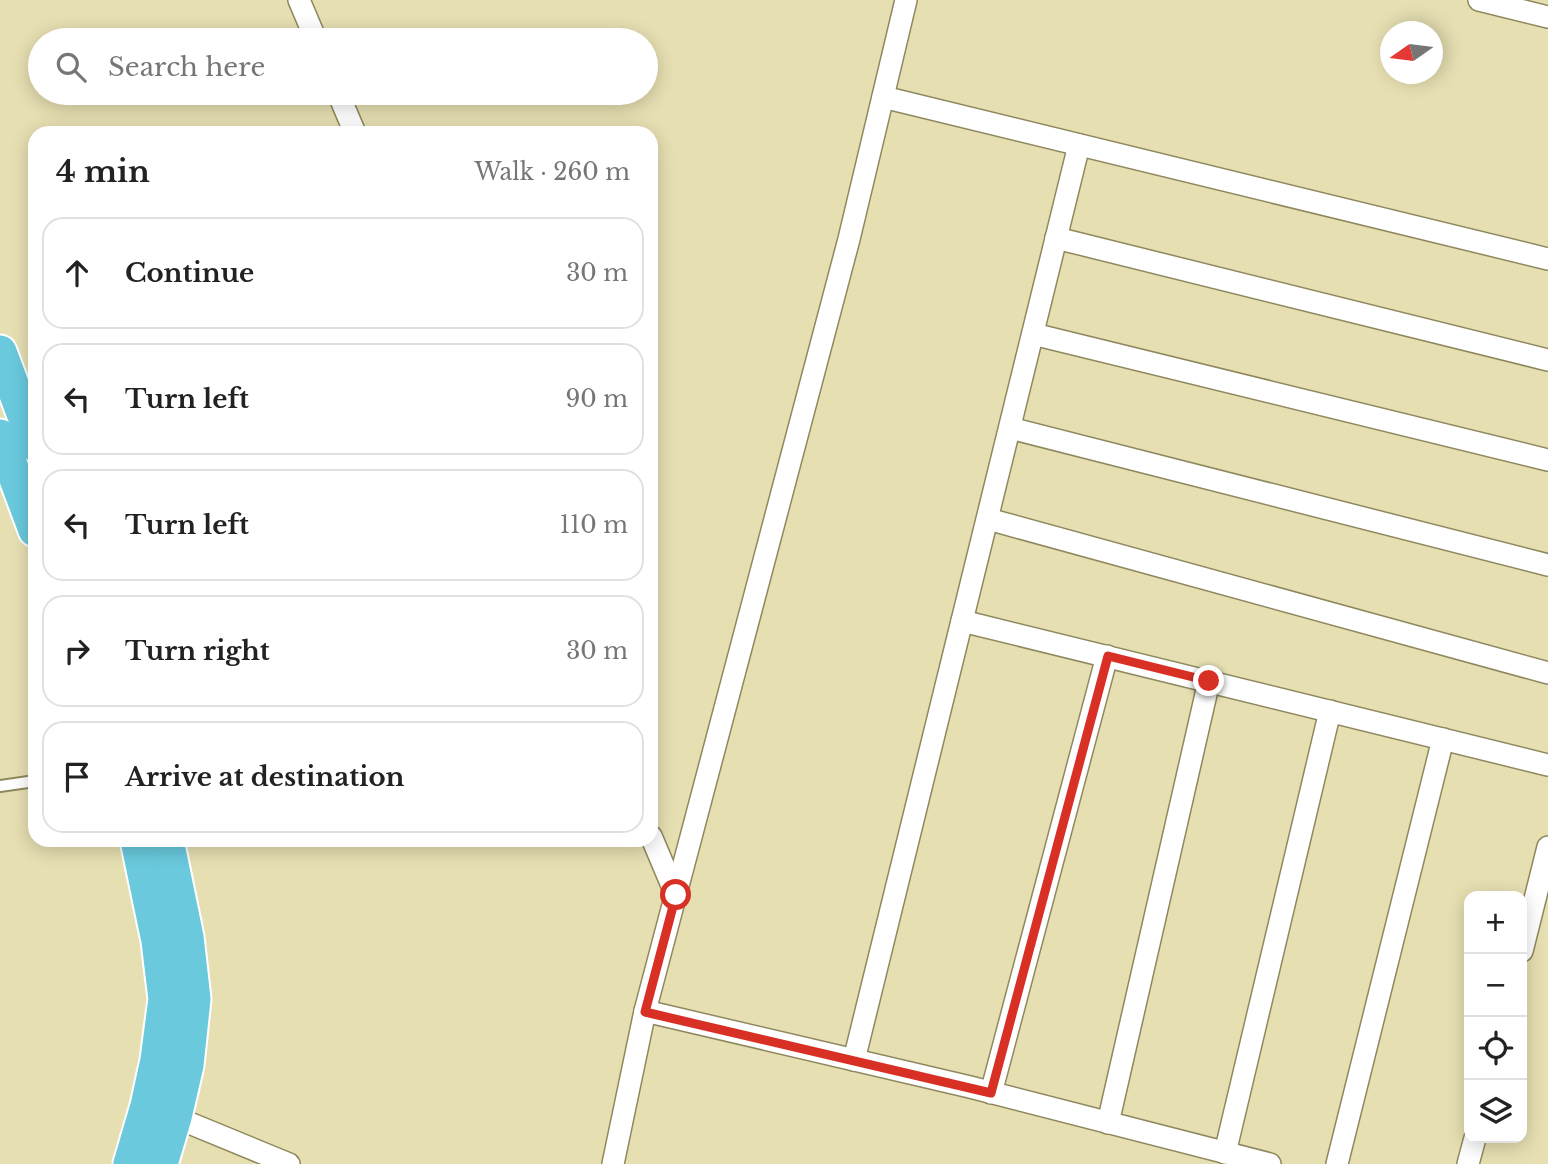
<!DOCTYPE html>
<meta charset="utf-8">
<style>
body{margin:0;font-family:"Libre Baskerville",serif;background:#f2f2f2;color:#222}
.controls{position:absolute;right:21px;bottom:21px;display:grid;overflow:hidden;border-radius:14px;box-shadow:0 4px 18px #0003}
.controls button{width:63px;height:63px;display:grid;place-items:center;padding:0;border:0;border-bottom:2px solid #e0e0e0;background:#fff;color:#222;font:35px sans-serif}
.compass{position:absolute;left:1380px;top:21px;width:63px;height:63px;border-radius:50%;background:#fff;box-shadow:0 4px 18px #0003;rotate:256deg}
.stop{position:absolute;width:21px;height:21px;margin:-16px;border:5px solid #d93025;border-radius:50%;background:#fff}
.stop.end{background:#d93025;border-color:#fff;box-shadow:0 2px 7px #0008}
.list{margin:0;padding:0;list-style:none}
h2{display:flex;justify-content:space-between;align-items:center;height:91px;margin:0;padding:0 28px;font-size:30px}
h2 small{font-size:23px;font-weight:400;color:#767676}
.list li{display:grid;grid-template-columns:46px 1fr auto;gap:21px;align-items:center;box-sizing:border-box;height:112px;margin:0 14px 14px;padding:0 14px;border:2px solid #e0e0e0;border-radius:21px}
.list b{display:block;font-size:26px;white-space:nowrap}
.list em{font-size:23px;font-style:normal;color:#767676}
.icon{flex:none;width:38px;height:38px;fill:none;stroke:currentColor;stroke-width:2;stroke-linecap:round;stroke-linejoin:round}
.map{position:relative;flex:none;width:1548px;height:1164px;overflow:hidden}
.search{position:absolute;background:#fff;box-shadow:0 4px 18px #0003;left:28px;top:28px;width:630px;height:77px;display:flex;align-items:center;gap:18px;box-sizing:border-box;padding:0 24px;border-radius:38px;color:#767676;font-size:26px}
.panel{position:absolute;background:#fff;box-shadow:0 4px 18px #0003;left:28px;top:126px;width:630px;height:721px;border-radius:21px}
.map>svg:first-child{display:block}
.lines{fill:none;stroke-linecap:round;stroke-linejoin:round}
.service-casing{stroke:#8f885e;stroke-width:14}
.minor-casing{stroke:#8f885e;stroke-width:24}
.primary-casing{stroke:#fff;stroke-width:37}
.service{stroke:#fff;stroke-width:10}
.minor{stroke:#fff;stroke-width:21}
.primary{stroke:#6ac9dd;stroke-width:33}
.route{stroke:#d93025;stroke-width:9}
</style>
<div class="map">
<svg width="1548" height="1164" viewBox="0 0 1548 1164">
<rect width="100%" height="100%" fill="#e6dfb2"/>
<g class="lines">
<g class="service-casing">
<path id="service" d="M0 786 35 781"/>
</g>
<g class="minor-casing">
<g id="minor">
<path d="M299 0 316 40"/>
<path d="M1479 0 1548 17"/>
<path d="M338 93 355 133"/>
<path d="M883 97 1548 259"/>
<path d="M1056 238 1548 360"/>
<path d="M1033 334 1548 460"/>
<path d="M1010 428 1548 565"/>
<path d="M988 519 1548 673"/>
<path d="M962 621 1548 765"/>
<path d="M651 836 676 895"/>
<path d="M1522 951 1548 847"/>
<path d="M645 1011 970 1087 1270 1164"/>
<path d="M854 1060 1079 145"/>
<path d="M991 1093 1107 656"/>
<path d="M165 1113 289 1164"/>
<path d="M1108 1123 1209 681"/>
<path d="M1225 1153 1330 711"/>
<path d="M613 1164 645 1011 849 239 906 0"/>
<path d="M1337 1164 1443 739"/>
<path d="M1468 1164 1475 1138"/>
</g>
</g>
<g class="primary-casing">
<g id="primary">
<path d="M0 352 35 445"/>
<path d="M0 436 35 530"/>
<path d="M130 1164 147 1106 157 1060 165 999 158 941 137 840"/>
<path d="M161 1164 175 1117 187 1065 194 999 187 937 167 840"/>
</g>
</g>
<use href="#service" class="service"/>
<use href="#minor" class="minor"/>
<use href="#primary" class="primary"/>
</g>
<g class="lines">
<path class="route" d="M676 895 645 1012 991 1093 1108 656 1209 681"/>
</g>
</svg>
<div class="controls">
<button>+</button>
<button>−</button>
<button><svg class="icon" aria-label="locate" viewBox="0 0 24 24"><circle cx="12" cy="12" r="6"/><path d="M12 2v4M12 18v4M2 12h4M18 12h4"/></svg></button>
<button><svg class="icon" aria-label="layers" viewBox="0 0 24 24"><path d="M12 4l9 5-9 5-9-5zM3 14l9 5 9-5"/></svg></button>
</div>
<svg class="compass" viewBox="-18 -18 36 36"><path d="M0-13l5 13h-10z" fill="#e53935"/><path d="M0 13l5-13h-10z" fill="#767676"/></svg>
<div class="stop" style="left:676px;top:895px"></div>
<div class="stop end" style="left:1209px;top:681px"></div>
<div class="search"><svg class="icon" aria-label="search" viewBox="0 0 24 24"><circle cx="10" cy="10" r="6"/><path d="M15 15l6 6"/></svg>Search here</div>
<section class="panel">
<h2>4 min<small>Walk · 260 m</small></h2>
<ul class="list">
<li><svg class="icon" aria-label="ahead" viewBox="0 0 24 24"><path d="M12 20V5M6 11l6-6 6 6"/></svg><div><b>Continue</b></div><em>30 m</em></li>
<li><svg class="icon" aria-label="left" viewBox="0 0 24 24"><path d="M17 20v-9H6M10 6l-5 5 5 5"/></svg><div><b>Turn left</b></div><em>90 m</em></li>
<li><svg class="icon" aria-label="left" viewBox="0 0 24 24"><path d="M17 20v-9H6M10 6l-5 5 5 5"/></svg><div><b>Turn left</b></div><em>110 m</em></li>
<li><svg class="icon" aria-label="right" viewBox="0 0 24 24"><path d="M7 20v-9h11M14 6l5 5-5 5"/></svg><div><b>Turn right</b></div><em>30 m</em></li>
<li><svg class="icon" aria-label="arrive" viewBox="0 0 24 24"><path d="M6 21V4h12l-3 4 3 4H6"/></svg><div><b>Arrive at destination</b></div></li>
</ul>
</section>
</div>
